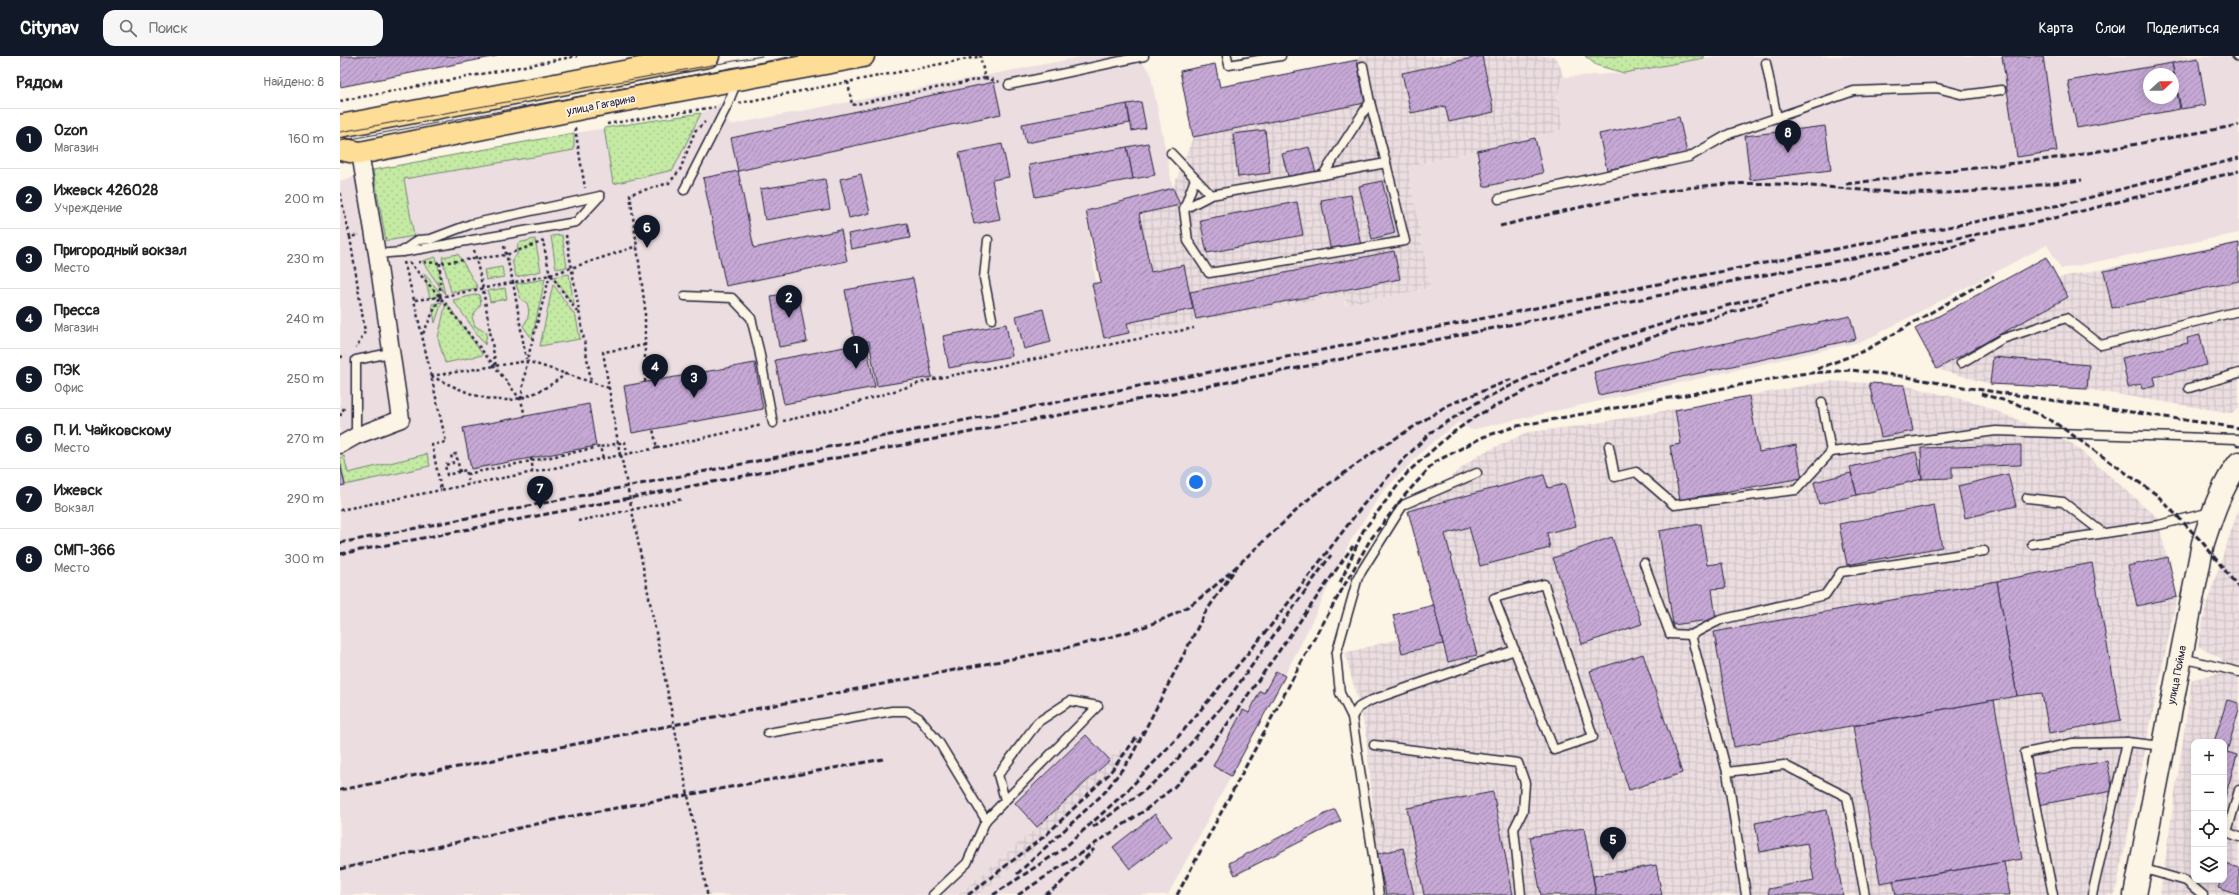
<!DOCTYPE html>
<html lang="ru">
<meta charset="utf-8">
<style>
body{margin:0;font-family:Pangolin,sans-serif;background:#f6f6f6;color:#222}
.controls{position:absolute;right:12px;bottom:12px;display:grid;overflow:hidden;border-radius:8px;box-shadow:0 2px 10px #0003}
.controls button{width:36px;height:36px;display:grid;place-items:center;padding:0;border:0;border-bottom:1px solid #e0e0e0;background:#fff;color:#222;font:20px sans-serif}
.compass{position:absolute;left:1803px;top:12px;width:36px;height:36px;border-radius:50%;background:#fff;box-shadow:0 2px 10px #0003;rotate:69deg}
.you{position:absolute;left:856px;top:426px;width:14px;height:14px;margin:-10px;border:3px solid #fff;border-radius:50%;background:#1a73e8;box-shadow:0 0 0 6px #1a73e833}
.badge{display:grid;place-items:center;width:26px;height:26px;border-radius:50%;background:#111827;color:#fff;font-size:13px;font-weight:700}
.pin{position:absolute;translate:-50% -33px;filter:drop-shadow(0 1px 2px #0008)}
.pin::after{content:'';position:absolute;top:21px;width:14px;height:12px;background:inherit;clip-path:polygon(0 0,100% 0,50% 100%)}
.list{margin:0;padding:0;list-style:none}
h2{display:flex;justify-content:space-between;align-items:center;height:52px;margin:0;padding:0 16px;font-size:17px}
h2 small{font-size:13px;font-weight:400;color:#767676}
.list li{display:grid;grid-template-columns:26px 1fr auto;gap:12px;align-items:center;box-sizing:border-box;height:60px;padding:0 16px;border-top:1px solid #e0e0e0}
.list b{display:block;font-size:15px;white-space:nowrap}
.list p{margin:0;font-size:13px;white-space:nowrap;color:#767676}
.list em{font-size:13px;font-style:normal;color:#767676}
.icon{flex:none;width:22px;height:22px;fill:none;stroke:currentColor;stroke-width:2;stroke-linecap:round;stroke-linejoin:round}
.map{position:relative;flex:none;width:1899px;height:839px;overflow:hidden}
header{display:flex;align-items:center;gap:24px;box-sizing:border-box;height:56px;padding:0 20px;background:#111827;color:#fff}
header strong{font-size:19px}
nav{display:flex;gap:22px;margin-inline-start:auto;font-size:14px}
.search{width:280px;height:36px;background:#f6f6f6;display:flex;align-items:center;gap:10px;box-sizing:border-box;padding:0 14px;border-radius:12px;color:#767676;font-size:15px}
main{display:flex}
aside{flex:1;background:#fff}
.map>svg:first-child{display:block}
.built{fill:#ecdee0;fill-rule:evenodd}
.industrial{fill:url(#industrial-grid);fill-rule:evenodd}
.grass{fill:url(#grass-dots);stroke:#738670}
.building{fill:url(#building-hatch);stroke:#22223b;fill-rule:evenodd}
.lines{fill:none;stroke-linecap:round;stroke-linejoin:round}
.lane-casing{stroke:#22223b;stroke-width:11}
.street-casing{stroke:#22223b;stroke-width:19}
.secondary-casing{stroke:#22223b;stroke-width:25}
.primary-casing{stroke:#22223b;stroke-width:25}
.path{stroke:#22223b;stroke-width:2.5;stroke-dasharray:3 3;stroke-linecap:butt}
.lane{stroke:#fcf5e5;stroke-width:8}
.street{stroke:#fcf5e5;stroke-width:16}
.secondary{stroke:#fcf5e5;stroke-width:22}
.primary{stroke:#fedd96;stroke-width:22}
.tram{stroke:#22223b;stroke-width:1}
.rail{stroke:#22223b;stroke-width:3;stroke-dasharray:6 3;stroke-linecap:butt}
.path-bridge{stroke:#22223b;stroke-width:2.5;stroke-dasharray:3 3;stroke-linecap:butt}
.labels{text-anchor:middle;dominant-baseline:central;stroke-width:3.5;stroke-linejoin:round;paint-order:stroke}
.street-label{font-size:11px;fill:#22223b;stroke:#fcf5e5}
</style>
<header>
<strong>Citynav</strong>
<div class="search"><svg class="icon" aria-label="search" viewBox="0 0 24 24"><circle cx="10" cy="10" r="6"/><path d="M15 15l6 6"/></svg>Поиск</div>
<nav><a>Карта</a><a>Слои</a><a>Поделиться</a></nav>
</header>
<main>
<aside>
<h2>Рядом<small>Найдено: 8</small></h2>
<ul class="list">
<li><span class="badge">1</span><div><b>Ozon</b><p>Магазин</p></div><em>160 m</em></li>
<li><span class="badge">2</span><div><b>Ижевск 426028</b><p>Учреждение</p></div><em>200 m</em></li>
<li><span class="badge">3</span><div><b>Пригородный вокзал</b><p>Место</p></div><em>230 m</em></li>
<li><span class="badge">4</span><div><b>Пресса</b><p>Магазин</p></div><em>240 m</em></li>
<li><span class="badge">5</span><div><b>ПЭК</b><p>Офис</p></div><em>250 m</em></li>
<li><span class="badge">6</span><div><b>П. И. Чайковскому</b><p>Место</p></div><em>270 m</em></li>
<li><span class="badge">7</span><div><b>Ижевск</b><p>Вокзал</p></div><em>290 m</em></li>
<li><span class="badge">8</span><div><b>СМП-366</b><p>Место</p></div><em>300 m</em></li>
</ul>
</aside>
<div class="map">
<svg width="1899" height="839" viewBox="0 0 1899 839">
<defs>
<pattern id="industrial-grid" width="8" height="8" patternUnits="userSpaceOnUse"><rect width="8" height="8" fill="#ecdee0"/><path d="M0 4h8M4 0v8" fill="none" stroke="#cabec1"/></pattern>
<pattern id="grass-dots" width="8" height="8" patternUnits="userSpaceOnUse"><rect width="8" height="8" fill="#c4eaa4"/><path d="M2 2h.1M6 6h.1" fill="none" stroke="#a8c88e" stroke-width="1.8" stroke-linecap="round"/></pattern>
<pattern id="building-hatch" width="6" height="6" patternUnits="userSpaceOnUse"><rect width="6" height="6" fill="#c7a9d6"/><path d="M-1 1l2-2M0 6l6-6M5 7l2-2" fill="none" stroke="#a189af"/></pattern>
</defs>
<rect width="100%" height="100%" fill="#fcf5e5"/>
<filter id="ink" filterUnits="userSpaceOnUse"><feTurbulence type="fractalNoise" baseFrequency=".025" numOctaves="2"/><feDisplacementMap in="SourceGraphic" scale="8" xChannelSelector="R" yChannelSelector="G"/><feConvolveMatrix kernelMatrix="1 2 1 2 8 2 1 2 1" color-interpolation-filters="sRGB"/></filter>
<g filter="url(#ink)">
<path class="built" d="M746 0H796L810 15 833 132 746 155 764 282 1004 239 1005 249 1091 232 1068 111 1223 74 1218 40 1224 21 1284 17 1376 0H1899V177L1721 213 1707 189 1524 285 1131 374 1119 366 1087 391 1041 438 1010 486 959 592 828 839H638L694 794 788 699 779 693 697 771 617 839H0V125L33 114 234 77 361 57 385 45 389 69ZM1809 18H1833V42H1809Z"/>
<g class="industrial">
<path d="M1020 0H1216L1224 21 1218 40 1223 74 1068 111 1091 232 1006 249 1004 239 764 282 752 228 761 225 746 155 833 132 853 81 840 15 875 8 880 31 1017 4Z"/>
<path d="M1899 186V353L1891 357 1751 334 1650 328 1597 313 1575 273 1706 201 1717 222Z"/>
<path d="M1490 325 1564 329 1638 347 1733 388 1817 461 1837 541 1775 839H1046L1037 798 1026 676 1005 597 1058 583 1053 559 1094 549 1068 455 1138 399 1188 376 1240 370Z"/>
<path d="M1899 451V839H1820L1852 623 1877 618 1882 603 1858 590 1866 550ZM1854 686H1884V824H1854Z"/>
<path d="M779 693 789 698 694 794 638 839H617L697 771Z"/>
</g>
<g class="grass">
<path d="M1245 0H1364V2L1284 17 1256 9Z"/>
<path d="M361 57 333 114 273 128 264 72Z"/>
<path d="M234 77V94L64 123 74 180 46 185 33 114Z"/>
<path d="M222 179 227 211 216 213 211 180Z"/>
<path d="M195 183 201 215 176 221 172 204 177 199 178 187Z"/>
<path d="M118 198 138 232 111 236 102 201Z"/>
<path d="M96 201 105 238 82 205Z"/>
<path d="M162 211 164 221 146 224 144 214Z"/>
<path d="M84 217 102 239 90 242Z"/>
<path d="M229 218 234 249 213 221Z"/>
<path d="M205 223 192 283 183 270C189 262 190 256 187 247L181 243 176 228Z"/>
<path d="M213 228 236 261 240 283 200 290Z"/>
<path d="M165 232 167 243 150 246 148 235Z"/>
<path d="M139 238 141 248 132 261 135 270 147 277 145 289 113 244Z"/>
<path d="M102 246 95 267 92 248Z"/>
<path d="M106 246 143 299 105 307 98 282Z"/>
<path d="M87 398 90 410 5 429 0 402 4 400 8 417Z"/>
</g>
<g class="building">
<path d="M0 0H157L0 31Z"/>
<path d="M1142 0 1154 56 1109 66 1105 50 1071 57 1062 17Z"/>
<path d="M1662 0H1703L1717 95 1677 101Z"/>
<path d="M1858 2 1866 49 1841 53 1832 7Z"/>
<path d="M1017 4 1025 47 853 81 840 15 875 8 880 31Z"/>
<path d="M1832 7 1840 53 1737 72 1728 25ZM1809 18H1833V42H1809Z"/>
<path d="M654 26 661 58 398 115 391 82Z"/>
<path d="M801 46 806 72 792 75 787 48Z"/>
<path d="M787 48 790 67 686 87 682 68Z"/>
<path d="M1339 61 1347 97 1267 114 1259 78Z"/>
<path d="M1485 70 1491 114 1410 124 1405 80Z"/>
<path d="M925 74 930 117 898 121 893 78Z"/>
<path d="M1195 82 1203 117 1144 131 1137 95Z"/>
<path d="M808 87 815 119 793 123 787 91Z"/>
<path d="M662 88 669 121 652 124 660 163 634 168 619 97Z"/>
<path d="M787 91 793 123 695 141 689 109Z"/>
<path d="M969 91 976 117 949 124 942 98Z"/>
<path d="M398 115 414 192 501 174 507 205 386 230 363 122Z"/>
<path d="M521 118 530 157 509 162 500 123Z"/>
<path d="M485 123 490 153 425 164 420 133Z"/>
<path d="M1042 125 1055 177 1032 183 1019 130Z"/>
<path d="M833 132 840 149 799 158 811 216 844 209 853 253 787 267 789 277 764 282 752 228 761 226 746 155Z"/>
<path d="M1011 139 1021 190 991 196 981 144Z"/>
<path d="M957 146 963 179 867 197 860 164Z"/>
<path d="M567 167 570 182 511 193 508 178Z"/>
<path d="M1899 187V225L1772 252 1764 215Z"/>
<path d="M1054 195 1060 223 856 263 850 236Z"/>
<path d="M1706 201 1728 241 1597 313 1575 273Z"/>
<path d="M573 222 592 321 537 330 529 285 515 287 505 234Z"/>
<path d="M458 236 467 286 439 291 431 240Z"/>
<path d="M703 253 711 286 684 293 676 260Z"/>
<path d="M1510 260 1516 283 1259 339 1254 316Z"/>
<path d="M666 268 672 300 609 312 603 280Z"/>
<path d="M1860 279 1867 309 1814 321 1816 330 1802 333 1801 328 1788 331 1782 302 1848 287 1847 282Z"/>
<path d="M526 287 535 331 444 348 435 304Z"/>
<path d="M1653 301 1749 309 1747 333 1650 328Z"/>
<path d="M415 307 423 353 292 377 284 330Z"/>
<path d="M1529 327 1564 329 1573 375 1541 381Z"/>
<path d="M1409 340 1419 396 1456 389 1462 422 1340 444 1330 390 1341 388 1335 354Z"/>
<path d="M249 348 256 390 131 413 123 372Z"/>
<path d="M1681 389V409L1612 411V422L1582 423 1581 392Z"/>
<path d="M1576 396 1582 423 1517 439 1510 411Z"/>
<path d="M0 408 5 429 0 430Z"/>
<path d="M1511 417 1517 439 1479 448 1474 426Z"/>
<path d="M1668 418 1676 450 1625 462 1618 430Z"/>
<path d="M1204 419 1208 432 1225 428 1236 470 1207 477 1210 492 1140 510 1129 471 1105 478 1137 599 1108 606 1068 455Z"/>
<path d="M1594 449 1602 491 1507 509 1499 468Z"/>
<path d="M1361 468 1367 509 1382 507 1386 532 1372 533 1376 563 1333 569 1319 475Z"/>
<path d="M1272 481 1302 568 1242 588 1213 502Z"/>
<path d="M1828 501 1837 541 1797 550 1788 510Z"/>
<path d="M1752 507 1781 664 1709 677 1702 637 1677 640 1657 525Z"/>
<path d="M1657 525 1677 640 1394 691 1374 576Z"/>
<path d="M1094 549 1103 588 1062 597 1053 559Z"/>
<path d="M1303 598 1342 717 1289 734 1250 615Z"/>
<path d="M936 615 945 620 891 720 873 710 903 654 909 657 920 635 924 637Z"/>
<path d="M1654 644 1682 803 1540 827 1513 670Z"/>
<path d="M1887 644 1899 647V653L1887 696 1897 699 1884 745V686H1874Z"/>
<path d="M746 679 770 704 697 771 675 747Z"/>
<path d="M1767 705 1773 735 1698 749 1693 718Z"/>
<path d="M1153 736 1173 839H1084L1067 752Z"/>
<path d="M995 753 1001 765 895 819 889 807Z"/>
<path d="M1487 754 1503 839H1429L1428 833 1474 824 1467 787 1420 796 1415 767Z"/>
<path d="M1854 757V768L1851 767Z"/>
<path d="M815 758 832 781 790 813 773 791Z"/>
<path d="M1244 772 1256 839H1201L1190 781Z"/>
<path d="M1063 792 1074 839H1046L1037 798Z"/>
<path d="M1664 806 1670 839H1556L1553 825Z"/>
<path d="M1886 808 1899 812V839L1878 832 1881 824H1884Z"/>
<path d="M1316 809 1322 839H1256L1253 820Z"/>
</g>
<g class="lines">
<g class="lane-casing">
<g id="lane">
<path d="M887 0 889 9 941 0"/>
<path d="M1897 0 1899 1"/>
<path d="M1426 7 1437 62"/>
<path d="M669 29 804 0"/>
<path d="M1030 46 1046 107"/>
<path d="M831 97 871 139 983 119 1030 46 1023 10"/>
<path d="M855 123 844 153 848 185 869 217 1065 185 1046 107 983 119"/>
<path d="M344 134 387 50 397 25"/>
<path d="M1159 143 1349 101 1389 78 1514 35 1597 32 1624 39 1661 34"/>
<path d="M844 153 871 139"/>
<path d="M648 184 644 222 652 263"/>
<path d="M63 196 236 166 260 140"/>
<path d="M37 198 61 196 78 184 91 183 131 168 260 140"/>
<path d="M345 240 392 242 411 262 419 294 433 367"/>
<path d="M1621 307 1662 283 1726 262 1761 289 1899 255"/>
<path d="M1849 332 1899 317"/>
<path d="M1482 346 1491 396 1656 375 1897 383 1899 385"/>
<path d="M16 380V304L50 297"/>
<path d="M1269 390 1275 421 1296 416 1334 449 1456 434 1491 396"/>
<path d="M1687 442 1723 446 1763 477"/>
<path d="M1692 488 1819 469 1871 456"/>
<path d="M1304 507 1330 578 1351 579 1380 564 1485 539 1501 516 1644 495"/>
<path d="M1204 528 1253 681 1214 694 1154 542Z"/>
<path d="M1351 579 1387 716 1406 839"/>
<path d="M1842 602 1899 616"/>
<path d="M1012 661 1000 637 996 599 1018 521 1063 449 1137 417"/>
<path d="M428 677 552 655H567L579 662 600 688 646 764"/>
<path d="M1034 689 1178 707 1185 727 1183 755 1174 773 1181 839"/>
<path d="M1387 716 1444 709 1507 741 1525 839"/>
<path d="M1899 734 1887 776 1899 781"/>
<path d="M1801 812 1846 825 1863 839"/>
<path d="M593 839 627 807 646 764 758 650 730 645 698 666 658 719 665 744"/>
<path d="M1039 839 1012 661 1019 651 1032 644 1175 594"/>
<path d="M1713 839 1685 697 1733 687 1787 686"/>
<path d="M1752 839 1787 686 1823 690"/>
</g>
</g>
<g class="street-casing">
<path id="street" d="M0 389 16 380 61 363 37 198 20 97"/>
</g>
<g class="secondary-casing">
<path id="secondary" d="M1795 839 1863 487C1872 459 1881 431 1899 407"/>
</g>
<g class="primary-casing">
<g id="primary">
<path d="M0 70 368 0"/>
<path d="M0 93 20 97 247 51 523 0"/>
</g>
</g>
<g class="path">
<path d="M645 22 660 26"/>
<path d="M508 26 512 49 645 22 640 0"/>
<path d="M0 45 237 0"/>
<path d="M399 47 642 0"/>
<path d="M267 68 375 51"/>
<path d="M235 72 245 132"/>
<path d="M0 137 10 181 19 179"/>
<path d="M226 179 251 325"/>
<path d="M10 181 25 276 16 292"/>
<path d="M164 190 173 226 186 303"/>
<path d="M134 194 143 233 156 311"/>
<path d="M64 206 74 244 106 386 92 389 101 434 317 392 313 373"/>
<path d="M69 206 100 241 82 280"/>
<path d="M78 206 100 207 166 199 204 185"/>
<path d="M100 207V241L181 344 185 360"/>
<path d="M211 219 238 257"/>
<path d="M75 244 100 241 210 219 297 190"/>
<path d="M0 301 6 300"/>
<path d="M91 320 187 305 269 332"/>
<path d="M91 320C147 347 174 358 227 317"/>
<path d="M305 326V252L290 138 329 127 340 114 355 75 365 66"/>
<path d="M181 343 187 305 210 219 203 185"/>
<path d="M0 360 4 352"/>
<path d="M443 365 493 354 593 323 854 272"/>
<path d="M317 392 422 369"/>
<path d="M280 399 263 296 305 289"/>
<path d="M191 402 193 415"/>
<path d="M263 402 260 391 285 386 287 398"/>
<path d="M120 416 116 398 111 399 113 407 105 409 107 419 126 414 129 428"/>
<path d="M127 418 260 391"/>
<path d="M0 454 101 434"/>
<path d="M238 465 343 443"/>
<path d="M367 836V839"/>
</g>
<use href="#lane" class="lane"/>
<use href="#street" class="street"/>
<use href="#secondary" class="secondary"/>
<use href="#primary" class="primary"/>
<g class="tram">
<path d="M0 76 422 0"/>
<path d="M0 85 455 0"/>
</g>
<g class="rail">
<path d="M1506 128 1732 100 1899 69"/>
<path d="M1160 170C1236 152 1311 133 1389 128 1449 125 1510 135 1571 137 1628 139 1686 130 1742 124"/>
<path d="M1477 313 1526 294 1654 220"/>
<path d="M1641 338 1677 348 1714 366 1817 439 1863 487 1899 532"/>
<path d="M0 487 1725 148 1899 102"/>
<path d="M0 498 869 330 1223 258 1695 167 1899 115"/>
<path d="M1000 527 1023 475 1068 416 1108 380 1138 359 1216 319 1320 278 1428 245"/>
<path d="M982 569 1030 484 1065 439 1095 406 1143 381 1177 370 1460 318 1510 314 1561 320 1616 330 1899 372"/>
<path d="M0 734 717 594C758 584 800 576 838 556 860 545 879 526 898 509"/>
<path d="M753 771 804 735 829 713 888 643 991 499"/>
<path d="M0 813 227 761 543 703"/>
<path d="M677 818 764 737 790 703 865 557 898 509 972 440 1034 396 1108 349 1172 323"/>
<path d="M628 839 706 779 768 719 797 681"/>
<path d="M653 839 723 793 788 734 838 681 929 572 1023 449 1061 406 1090 377 1138 346 1237 297 1268 285 1361 256 1519 217 1636 184"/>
<path d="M678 839 804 755 834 731 856 708 886 670 1013 490"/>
<path d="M705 839 719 829 754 793"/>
<path d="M837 839 984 564"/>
</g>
<path class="path-bridge" d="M281 399 367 836"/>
</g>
</g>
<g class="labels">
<g class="street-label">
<text transform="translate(261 49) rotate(-11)">улица Гагарина</text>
<text transform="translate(1837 619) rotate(-79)">улица Пойма</text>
</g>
</g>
</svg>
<div class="controls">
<button>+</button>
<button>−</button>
<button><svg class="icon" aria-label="locate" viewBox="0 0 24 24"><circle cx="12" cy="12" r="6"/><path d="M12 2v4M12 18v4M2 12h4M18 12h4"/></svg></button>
<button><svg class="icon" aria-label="layers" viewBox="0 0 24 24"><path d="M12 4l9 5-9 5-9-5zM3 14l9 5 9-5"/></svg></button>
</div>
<svg class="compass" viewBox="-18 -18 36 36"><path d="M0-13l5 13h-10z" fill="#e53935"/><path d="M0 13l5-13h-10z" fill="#767676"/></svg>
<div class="you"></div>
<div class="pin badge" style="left:516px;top:313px">1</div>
<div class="pin badge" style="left:449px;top:262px">2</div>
<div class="pin badge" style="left:354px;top:342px">3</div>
<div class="pin badge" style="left:315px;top:331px">4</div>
<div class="pin badge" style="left:1273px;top:804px">5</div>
<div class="pin badge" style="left:307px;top:192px">6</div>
<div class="pin badge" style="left:200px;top:453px">7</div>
<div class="pin badge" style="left:1448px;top:97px">8</div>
</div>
</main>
